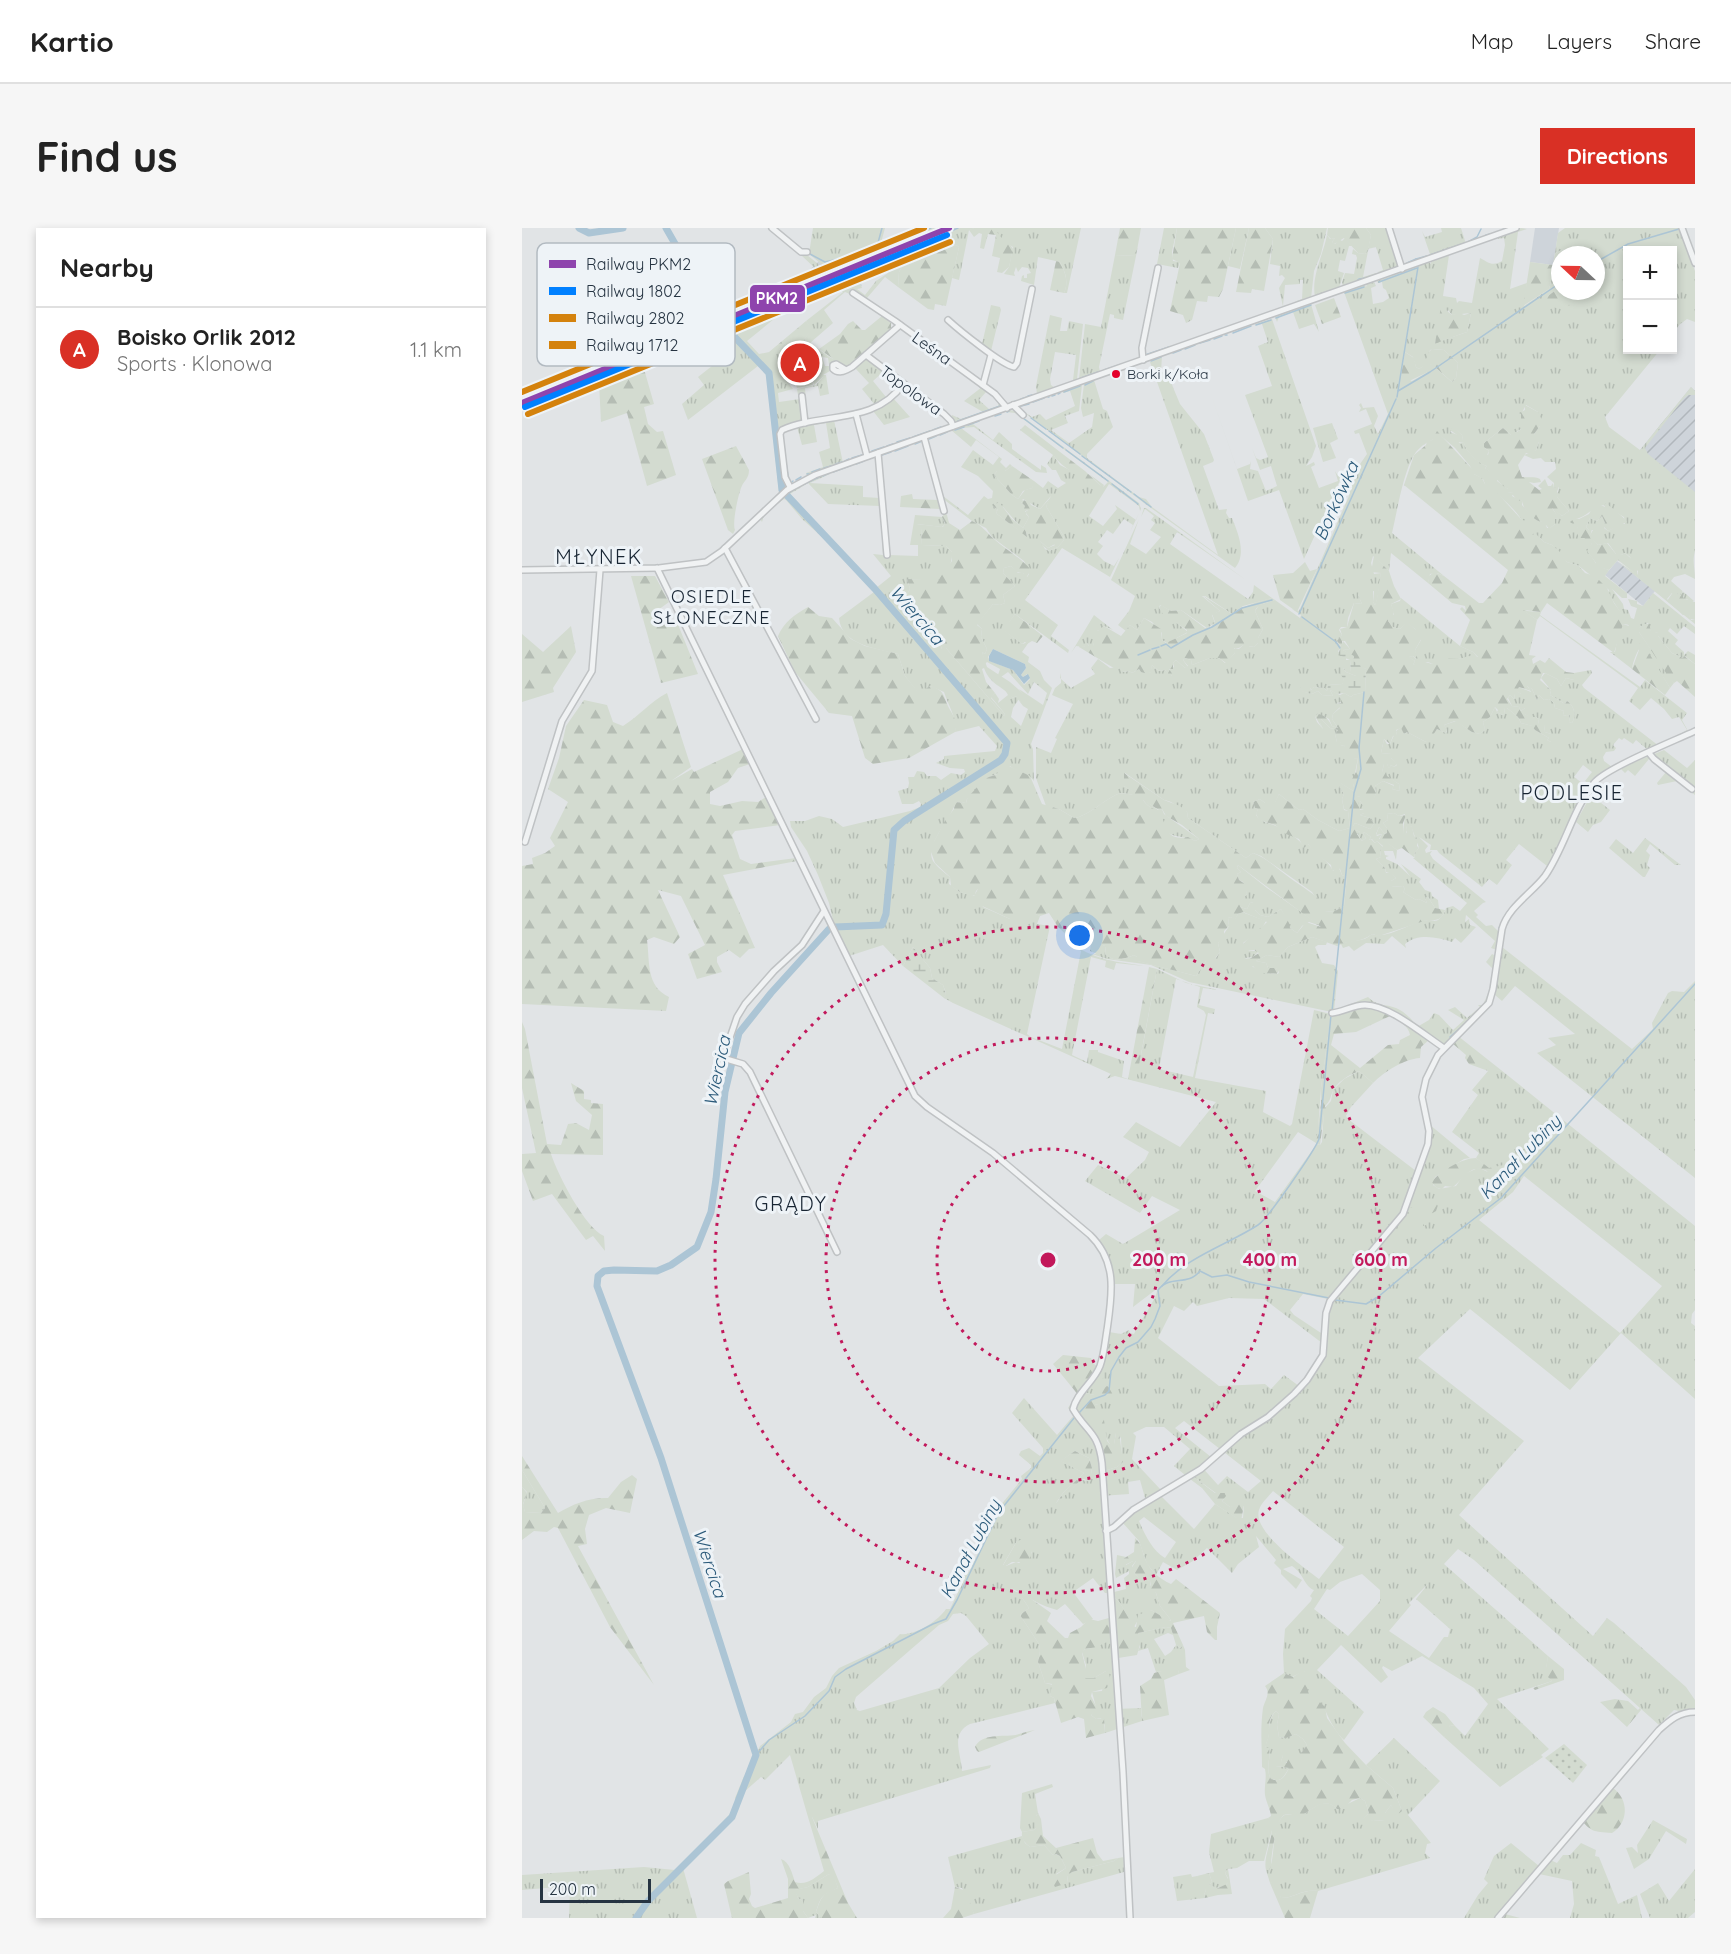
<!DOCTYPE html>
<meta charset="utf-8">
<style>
body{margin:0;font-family:Quicksand,sans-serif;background:#f6f6f6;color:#222}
.controls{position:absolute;right:18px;top:18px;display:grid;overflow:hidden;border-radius:0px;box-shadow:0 3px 9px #0003}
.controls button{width:54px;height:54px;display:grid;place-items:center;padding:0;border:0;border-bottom:2px solid #e0e0e0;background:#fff;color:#222;font:30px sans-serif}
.compass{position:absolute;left:1029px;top:18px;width:54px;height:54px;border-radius:50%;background:#fff;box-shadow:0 3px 9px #0003;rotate:292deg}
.scale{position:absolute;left:18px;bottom:15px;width:111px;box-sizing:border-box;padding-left:6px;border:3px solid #263442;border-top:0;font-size:16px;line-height:21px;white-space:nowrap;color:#263442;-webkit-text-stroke:4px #eef3f7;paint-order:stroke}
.you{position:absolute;left:558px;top:708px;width:21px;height:21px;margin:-15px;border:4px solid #fff;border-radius:50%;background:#1a73e8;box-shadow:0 0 0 9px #1a73e833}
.badge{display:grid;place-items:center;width:39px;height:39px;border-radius:50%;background:#d93025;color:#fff;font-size:20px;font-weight:700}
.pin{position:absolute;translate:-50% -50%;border:3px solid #fff;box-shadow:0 2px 6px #0006}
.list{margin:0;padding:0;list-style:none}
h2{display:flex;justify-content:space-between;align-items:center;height:78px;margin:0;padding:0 24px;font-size:26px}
h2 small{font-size:20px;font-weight:400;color:#767676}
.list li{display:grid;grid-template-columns:39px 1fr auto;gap:18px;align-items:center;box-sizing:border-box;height:84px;padding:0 24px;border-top:2px solid #e0e0e0}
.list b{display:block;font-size:22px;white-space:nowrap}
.list p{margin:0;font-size:20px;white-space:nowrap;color:#767676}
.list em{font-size:20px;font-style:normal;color:#767676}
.map{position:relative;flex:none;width:1173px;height:1690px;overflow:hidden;border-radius:0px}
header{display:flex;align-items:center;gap:36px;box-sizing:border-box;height:84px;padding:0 30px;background:#fff;border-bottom:2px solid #e0e0e0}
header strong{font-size:28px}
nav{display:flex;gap:33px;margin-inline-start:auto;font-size:21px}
.intro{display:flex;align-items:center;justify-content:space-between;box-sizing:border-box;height:144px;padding:0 36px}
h1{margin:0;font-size:42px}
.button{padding:15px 27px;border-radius:0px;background:#d93025;color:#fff;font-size:21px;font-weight:700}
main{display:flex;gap:36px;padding:0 36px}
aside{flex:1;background:#fff;border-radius:0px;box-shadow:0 3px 9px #0003}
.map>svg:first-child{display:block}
.built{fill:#ced4da}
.industrial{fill:url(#industrial-furrows)}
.grass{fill:url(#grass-tufts);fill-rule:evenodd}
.forest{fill:url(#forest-firs);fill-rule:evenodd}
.wetland{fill:url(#wetland-marsh)}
.park{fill:url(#park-dots)}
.pitch{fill:#d3dbd0}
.water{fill:#acc5d5}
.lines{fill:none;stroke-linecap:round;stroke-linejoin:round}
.stream{stroke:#acc5d5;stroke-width:1.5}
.river{stroke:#acc5d5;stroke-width:7}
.minor-casing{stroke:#bfc2c4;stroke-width:8}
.minor{stroke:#f0f2f3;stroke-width:5}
.rail-1-casing{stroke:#eef3f7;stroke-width:10}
.rail-2-casing{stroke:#eef3f7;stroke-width:10}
.rail-3-casing{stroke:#eef3f7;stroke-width:10}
.rail-4-casing{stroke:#eef3f7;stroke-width:10}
.rail-1{stroke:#8e44ad;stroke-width:6}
.rail-2{stroke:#0080ff;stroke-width:6}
.rail-3{stroke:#d4820d;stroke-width:6}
.rail-4{stroke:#d4820d;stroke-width:6}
.ring{fill:none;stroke:#c2185b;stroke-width:3;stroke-dasharray:3 6}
.bus-dot{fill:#e4002b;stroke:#eef3f7;stroke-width:2}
.labels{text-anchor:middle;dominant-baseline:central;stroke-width:6;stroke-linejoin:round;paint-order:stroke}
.bus-label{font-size:14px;fill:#263442;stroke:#eef3f7;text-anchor:start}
.street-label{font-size:16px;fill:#263442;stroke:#eef3f7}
.water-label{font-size:18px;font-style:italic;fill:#2b5a7a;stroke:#eef3f7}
.neighbourhood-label{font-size:18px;letter-spacing:1.5px;fill:#182533;stroke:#eef3f7}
.quarter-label{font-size:20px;letter-spacing:1.5px;fill:#182533;stroke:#eef3f7}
.key{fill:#eef3f7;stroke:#b2bac1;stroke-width:1.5}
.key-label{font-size:16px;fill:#263442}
.centre{fill:#c2185b;stroke:#eef3f7;stroke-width:3}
.ring-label{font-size:18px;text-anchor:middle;font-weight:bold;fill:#c2185b;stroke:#eef3f7;stroke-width:6;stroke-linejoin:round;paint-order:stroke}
.line-badge{stroke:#eef3f7;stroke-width:2}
.badge-label{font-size:16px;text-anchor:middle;font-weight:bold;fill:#fff}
</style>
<header>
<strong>Kartio</strong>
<nav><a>Map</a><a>Layers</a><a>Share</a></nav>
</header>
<div class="intro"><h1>Find us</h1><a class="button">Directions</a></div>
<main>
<aside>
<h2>Nearby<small></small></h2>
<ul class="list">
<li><span class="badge">A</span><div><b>Boisko Orlik 2012</b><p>Sports · Klonowa</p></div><em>1.1 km</em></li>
</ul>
</aside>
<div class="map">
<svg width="1173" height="1690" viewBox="0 0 1173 1690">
<defs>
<pattern id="industrial-furrows" width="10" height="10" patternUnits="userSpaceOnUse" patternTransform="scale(1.5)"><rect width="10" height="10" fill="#ced4da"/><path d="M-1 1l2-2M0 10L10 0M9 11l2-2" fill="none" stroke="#b1b7bc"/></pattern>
<pattern id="grass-tufts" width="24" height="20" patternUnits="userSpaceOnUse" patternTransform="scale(1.5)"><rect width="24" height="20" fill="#d3dbd0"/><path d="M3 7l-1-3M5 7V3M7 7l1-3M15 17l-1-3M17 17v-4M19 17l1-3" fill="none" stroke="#b5bdb4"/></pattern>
<pattern id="forest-firs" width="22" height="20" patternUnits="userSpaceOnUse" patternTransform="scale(1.5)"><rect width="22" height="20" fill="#d3dbd0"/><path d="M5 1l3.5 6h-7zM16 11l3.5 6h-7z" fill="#b5bdb4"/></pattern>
<pattern id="wetland-marsh" width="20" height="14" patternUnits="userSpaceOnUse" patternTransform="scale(1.5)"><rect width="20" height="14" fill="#d3dbd0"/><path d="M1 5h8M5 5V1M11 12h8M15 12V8" fill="none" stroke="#b5bdb4"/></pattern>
<pattern id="park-dots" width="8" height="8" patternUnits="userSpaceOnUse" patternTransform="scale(1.5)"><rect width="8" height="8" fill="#d3dbd0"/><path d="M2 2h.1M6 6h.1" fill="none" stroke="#b5bdb4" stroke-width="1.8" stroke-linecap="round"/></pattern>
</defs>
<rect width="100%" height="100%" fill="#e1e4e6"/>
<g class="built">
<path d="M397 0H452L336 47 340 58 324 64 315 56 206 101 193 83 280 49 297 33 304 38Z"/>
<path d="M1013 0H1037L1031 37 1008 34Z"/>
</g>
<g class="industrial">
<path d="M1169 159 1173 163V266L1118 222Z"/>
<path d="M1095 333 1133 363 1121 378 1083 347Z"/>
</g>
<g class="grass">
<path d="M291 0H363L359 15 386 4 389 0H418L286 54 284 47 295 42 280 28 285 27 300 39H303L287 26Z"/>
<path d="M432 0H452L447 2 437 52 430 50 437 19 434 17 380 39 377 44 376 59 363 49 345 70 346 71 330 64 328 66 323 64 302 82 311 95 288 115 309 130 333 135 323 140 313 133 307 137 306 130 300 129 303 138H309L308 143 301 147H304L307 166 298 168 296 158 283 160 285 188 289 192H285L280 166 276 167 275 161 294 157 302 148 292 157 284 122 257 128 260 146 271 161 256 165 257 174 278 171 281 192 280 195 256 200 261 249 264 257 257 265 245 149 240 138H236L166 192 160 176 182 157 176 149 190 138 182 125 206 111 197 98 221 86ZM361 36 366 45 354 53 343 67 335 61 340 60 335 48ZM308 58H313L321 64 284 93 289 101 282 112 280 121 269 123 264 121 263 115 257 122 237 126 225 113 279 69Z"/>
<path d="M475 0H559L545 65H542C547 54 543 43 538 34L516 29 512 57 499 53 500 48 502 47V50H505V46L509 45 506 40 500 39 496 44 494 39 492 45 493 48 482 46 487 39 491 19 480 12 474 4Z"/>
<path d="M642 0H655L650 24 651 33 658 34 656 40 635 36Z"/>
<path d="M714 0H727L718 41 706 38Z"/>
<path d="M743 0H805L799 26 792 43 789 71 772 74 780 71 781 52H778V56L763 57 761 78 769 76 763 80 761 79 757 60 763 50 760 47 757 48 758 38 748 36 751 11Z"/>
<path d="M844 0H865L876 39 857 47 856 44 861 42 854 19 846 21 849 7Z"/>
<path d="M919 0H939L944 16 909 29 900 3 903 9 920 4Z"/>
<path d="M999 0 1005 1 996 4 988 61 1005 55 1002 78 1027 61 1033 39 1038 38V59L1024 70 1042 79 1055 68 1057 63H1074V32L1078 30 1060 23 1053 24 1043 21 1033 25 1036 5 1043 0H1157L1173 43V94L1165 91 1157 97 1151 106 1150 22H1106V122H1138L1083 189 1087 199 1118 222 1169 159 1173 163V167H1166L1162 170 1123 220 1126 226 1173 264V323C1170 334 1173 340 1173 351L1163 346 1152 349 1149 353 1172 373 1169 375 1166 371 1163 372 1161 370 1162 365 1160 363V368L1150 365 1145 371 1161 387H1167L1169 392 1173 391V396L1095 333 1116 347V342L1112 339 1108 329 1103 325 1099 327 1094 326 1086 315 1076 317 1067 309 1071 302H1067L1064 299 1068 290 1075 293 1080 288 1083 295 1082 300 1086 303 1098 296H1103L1102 289C1096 286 1091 281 1084 278 1074 274 1065 290 1053 291L1059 310 1063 309V312L1070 315 1066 324C1077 337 1070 336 1087 342L1083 348 1105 365V370H1100L1090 361 1101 376 1102 381 1106 382 1109 390 1112 391 1115 380 1109 378 1106 371 1115 373V376L1121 378 1131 365 1173 399V406L1162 398 1155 406 1148 400 1146 403 1156 412 1153 416 1162 424V427L1166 423 1173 427V436L1163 428 1161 430 1150 425 1136 408V405L1129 404 1126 395 1118 399 1117 404 1152 455 1148 460 1121 417C1115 421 1111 434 1110 441L1088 424H1093L1096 407 1101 396 1107 398 1086 365 1087 362 1057 338 1045 334 1030 317 1022 314 1018 310 1007 307C1000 285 981 271 963 256L961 251 952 246 948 238 933 220 919 208C910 211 897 218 892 227 881 245 875 284 870 305L922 348 915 345 908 346 906 355 869 325 867 343 851 328 849 335 852 346 859 345C858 351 856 374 853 377L851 374 852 363 836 367 840 376 832 375 826 390 825 399H819L817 402 820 407 815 414 820 419 816 423 820 429H824V432H828L829 444H834V448L824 444 821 440 822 454 820 456 806 457 805 463 802 460 792 459 790 462 788 460 780 463 790 466 796 463 800 467 811 468 808 462 818 467 820 474 815 475 818 479 811 486 810 491 816 500 810 498 807 491 799 487 793 488 795 494 801 501 798 495V490L808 500 816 502 813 506 815 514H819L818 518 822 517 829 531 836 530 831 555 833 564 818 555 817 559 822 566 820 571 822 582 826 583 828 600 817 603 796 592 781 581 777 582 757 566 753 575H743L738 571 731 574 733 580 736 581 734 587C739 595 746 594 754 598 762 601 777 611 781 617L786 616C794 626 806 632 811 643L813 640H817L820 647 825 649 822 678 813 683 803 684 790 664 739 628 731 625 724 630 666 590 665 584C657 580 651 573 642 572L603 545 602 558 612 564 611 566C605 567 601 564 596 566 583 571 565 589 552 590L537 581 524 578 514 550V519L529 525 535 511 533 510 551 476 530 467 533 460 539 455V445L538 450 549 460 573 446 569 440 576 431 588 440 598 439 601 444 607 443 610 445 617 441 619 444 628 445 630 437 637 443 643 442 648 447 650 448 647 442 652 439 651 435 654 432 663 440 666 438 661 432 663 430 669 432 670 437 688 430H697L703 435 713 425 711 422 713 420 717 421 721 417 732 419 736 415V410L741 401 733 383 737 377 753 372 778 390 779 387 770 381 777 383 827 268 829 249 845 226 837 205 833 206 832 203 850 196 844 181 837 184 839 180 837 177 839 175 841 180 852 179 856 188 852 198 856 206 866 186 822 64 843 57 844 59 845 56 852 54 854 58 849 60 851 76 861 74 867 70 864 62 861 60 860 54 856 55 855 53 907 34 909 36V34L927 27 921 68 934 70 935 75 937 73 950 75 958 30C966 34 970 39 980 33L983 17 982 10 976 11V10ZM926 82 930 87 949 85 945 104 913 115ZM912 121 922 122 936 135 934 150 930 154 909 136 907 137 904 145 890 153 879 148 883 124 891 129 894 139 897 141 903 137 908 122ZM1004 177 1016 184 1018 198 1012 206 1017 214 1014 222 1002 227 1011 231 1019 230 1023 234H1033L1034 241 1025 249 1032 255V260L1037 259 1035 269 1047 283 1040 288 1030 279 1036 290 1033 291V296L1028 300H1025L1024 297 1020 299V294C1011 292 1007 284 1000 277V273L990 268 992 265 986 264V261L975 253V249L963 240 965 238C957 236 943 222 942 215H937L936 207 928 204 933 200 940 207 941 213 946 212 965 227 967 223 963 220 962 215 981 200 989 207 999 201V186Z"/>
<path d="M805 7 808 11 813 10 810 14 813 16 817 11 820 13 823 10 830 18H827L823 33 818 32 816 43 822 45 817 60 793 69C789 49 801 27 805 7Z"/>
<path d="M831 21 836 25 843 26 846 23 841 49 854 45V48L821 59 820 54 823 45 832 46 835 30 834 27 830 26Z"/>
<path d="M593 27 614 28 601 92 592 90V87L588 86 577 139 578 144 557 151 563 96 579 99Z"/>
<path d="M789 76 797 104 792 96 777 101 771 84 757 89 755 94 757 99 753 89Z"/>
<path d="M469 77 478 79 479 82 469 123 457 115 456 111 460 116Z"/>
<path d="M528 87 540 90 538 103H545L547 93 561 96 555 151V153L551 152 554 127 533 124 528 151 529 157 533 160 515 166 514 158Z"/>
<path d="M750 91 794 218 790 229 784 238 792 234 793 237 789 239 797 260 816 253 813 243 816 248H820L782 331 757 262 726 273 683 149 715 241 728 236 729 233 728 241 736 243 744 263 755 258 749 238 738 242 730 220 734 230 738 232 746 229 723 167 750 158 736 118 746 114 740 96 734 97 733 96Z"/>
<path d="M640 128 639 144 645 145 658 176 682 206 692 232 691 234 681 238 697 282 705 281 704 285 707 290H710C716 305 725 326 713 340L622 275 499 182 510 189 518 186 524 192 553 178 548 163 541 165V163L560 157 557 183 543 188 546 195 529 202 547 215 570 199 572 185 561 189 559 180 562 156 572 152 581 181 585 183 591 199 565 226V230L617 269 624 271 630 279 696 327 628 134Z"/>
<path d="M341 132H346L375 154 376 159 369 165 375 160 374 154 361 144 351 153 364 169 352 179 335 184 353 177 340 161 347 155 332 139Z"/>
<path d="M460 159 469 167 464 164 457 172 467 181 476 178 477 174 472 168 479 175V179L433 194 429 190 430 187 439 191 461 184 442 173Z"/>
<path d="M382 161 386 162 395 169 386 163H380L371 170 388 189 362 197 351 183 360 179Z"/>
<path d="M487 182 493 183 617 275 619 281 608 304 611 297 602 291 591 306 585 302 576 314 581 318 575 326 582 333 592 338 597 330 588 349 540 320 503 372 536 397 529 408 547 422 546 425 493 386 482 402 500 416 507 414 500 424 507 429 506 434 518 443 522 452 530 460 509 516 511 522 512 553C506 544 496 545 488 538L475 546 467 549 445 571 444 575 434 574C430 589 402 618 411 633 415 639 423 645 428 649L427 656 438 664 452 668 456 661 461 679 488 691 505 682 518 688 515 696 528 698 505 806 509 809 540 821 559 723 551 717C578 733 592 733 622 738L594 735 592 742 583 739 584 733 569 729 550 827 565 834 567 822H576V824L602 833 600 849 606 851 618 833 635 741 664 755 697 762 681 760 677 777 693 781 692 786 686 785 673 850 744 863 741 884 768 898 770 896 792 782 809 786 799 860 795 916 798 917 800 914 802 881 809 873 811 862 822 851 837 843 851 855 829 879 824 888 826 891 894 943 904 911 902 892 948 930 942 931 913 949 911 957 917 961 934 958 942 946 956 940C966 942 975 951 986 955L973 946 977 943 982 944 989 943 976 940H966L954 930 957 925 930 904 956 867 950 862 966 843 979 842 1173 998V1082L1170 1086 1169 1095 1173 1098V1171L1099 1105 1048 1162 948 1081 896 1130 1002 1213 937 1287 1071 1408 1085 1390 1092 1395 1164 1459 1173 1472V1486L1152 1482 1137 1497 952 1332 936 1321 922 1336 1026 1428C1025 1440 1021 1442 1030 1453L975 1471 1027 1521 1019 1527 1021 1529 978 1559 922 1509 928 1497 933 1498 943 1508 966 1476 952 1460 900 1428 870 1443 861 1438 860 1440 866 1449 859 1455 819 1417 795 1442 842 1484 822 1512C814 1505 808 1493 804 1484 801 1477 791 1473 787 1467 783 1461 784 1450 782 1443L770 1449 762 1445 761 1426 763 1401 789 1373 790 1370 788 1368 792 1362C782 1358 782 1346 770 1338L761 1341 780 1352 774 1361 759 1346V1342L752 1335 754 1332 734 1308 737 1319 716 1336 710 1345 685 1320 671 1333 655 1342 641 1334 634 1347 625 1336 617 1313 600 1294 610 1285 625 1277 618 1252 606 1254 607 1266 579 1268 586 1365H583L571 1350 551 1364 571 1391 561 1396 543 1376 535 1382C518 1378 505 1368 489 1360L501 1371 507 1380 498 1387 517 1416 518 1423 516 1434 523 1455 531 1457 528 1468 532 1470 533 1475 448 1496C428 1506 439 1524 440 1543L469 1537 468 1540 296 1593V1601L290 1589H286L268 1527 243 1552 239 1549 222 1564 211 1590 176 1624 174 1621 209 1585 214 1572 213 1570 222 1548 225 1547 238 1518 269 1494 273 1486 281 1484 292 1469 304 1460 310 1448 317 1440 354 1423 371 1413 378 1406C393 1408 416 1393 424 1381H428L441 1354 436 1347 438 1345 444 1346 447 1344 478 1278 500 1251 499 1248 509 1240V1237L497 1227 499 1223 507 1220 518 1228 521 1225V1220L490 1185 502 1170 535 1207 552 1187 570 1208 582 1243 595 1239 600 1234 599 1210 594 1205 592 1216H588C578 1203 588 1194 573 1180V1177L576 1176 572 1167 564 1165 568 1157H579C579 1138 585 1122 587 1104L599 1106 607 1102 608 1105 612 1106C619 1090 632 1077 636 1060L611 1079 613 1056H592C590 1041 585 1026 577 1012L584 1006 601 1016 658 982 630 968 618 985 563 953 576 937 604 950 623 932 627 924 601 909 614 894 658 919 694 874 593 848 584 851 589 846 431 775 422 770 424 765 421 757 410 750 408 740 391 719 381 738 361 717 327 728 311 692 307 675 296 647 285 623 269 599 268 593H283L297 588 310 591 321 599 388 583 398 579 399 576 397 573 391 576H380L376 563 386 560 387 555 386 549H392L395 543 402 544 405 548H414L419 552 429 545 439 547 443 544 442 541 428 540 414 535 422 531V528L473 523 475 518 457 498 433 504C434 486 427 480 422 464L408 458 397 466 383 448 376 426C356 421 319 417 317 390L352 364 322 329 280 291 264 272 262 271C254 277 241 285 240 294L238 291 268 262 306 244 308 246 288 255 341 258V269L358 270V278L306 276 286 255 268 266 291 293 354 360 369 348 351 326 361 327 360 315H362L367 327 396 328V317H388L393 287 420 289 423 296 420 299 395 296 399 300 400 317 424 318 430 324C431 334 425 346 416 353L385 351 388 361 384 368 415 409 420 421 424 420 482 488 483 486 469 469 473 465 477 471 476 475 486 467 483 462 486 463 491 470 494 468 497 471 491 480 489 489 499 498 506 481 501 478 498 474 501 470H504L497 461 521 477 525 465 512 454 506 466 488 446 486 444 479 449 476 447 478 441 465 434 463 436 460 424 463 426 465 421 459 409 460 401 455 396 471 376 478 377 483 375 481 367 493 358 481 345 482 340 489 338 496 345 500 344 505 349 507 346 502 333 470 309 464 300 450 293 420 270 421 268 446 287 462 268 466 271 470 270 471 263 456 248 439 239 451 222 471 237 477 229 454 212 449 219 429 202 458 192 451 196 471 212 477 204 490 216V221L519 242V237L524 240 525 245 514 244 452 199 439 200 480 231 478 234 484 240 488 236 490 238 483 243H475L472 247 490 267 496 271 503 262 510 260 512 253 521 260 526 253 536 260 544 255 539 252 534 242H530L525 236 531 227 498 202 503 197 542 227 532 228 538 237 579 258 567 246 582 257 581 259 586 254 493 185 484 184ZM587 256 617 278 618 283 614 292 593 277 595 281 581 298 567 288ZM529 268 524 278 541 307 542 312 536 319 527 323 523 321 518 313 526 320 533 316 520 305 504 304 505 308 475 286 474 283 476 282 471 278 481 279 495 295 501 300 507 289 504 286 506 282 503 284V278L499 274 501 271 518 281ZM471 421 503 436 504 440 499 447 501 449 505 446 508 451 502 457 491 442 468 433 466 429ZM654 751 678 759 675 779 682 783 684 787 671 849 637 841ZM776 904 794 915V917L753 974 733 963ZM1002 948 1140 1058 1098 1105 957 992 991 964ZM781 1066 806 1071 800 1091 799 1105 772 1087 768 1082ZM707 1070 742 1071 800 1115 796 1132 777 1158 762 1147 749 1161 743 1156 697 1158 636 1110 652 1078 662 1083 671 1074 675 1078ZM662 1193 739 1253 726 1264 705 1248 696 1257 678 1237 689 1229 653 1200ZM624 1199H642L668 1221 652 1238 668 1251 672 1249 702 1271 700 1273 708 1279 722 1278 721 1290H715L693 1276 672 1301 640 1269 639 1262 610 1231 614 1208 611 1205ZM553 1223 567 1230 570 1240 568 1253 559 1252 534 1275 541 1265 562 1245 539 1233ZM751 1263 822 1319 797 1351C782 1339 730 1304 737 1282 739 1275 746 1269 751 1263ZM622 1289 654 1314 643 1330C630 1322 623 1307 617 1293ZM495 1313 509 1316 510 1325 497 1335 494 1334 484 1338 481 1337ZM840 1346 858 1362V1373L826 1408 792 1381 805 1361 808 1362 818 1354ZM906 1356 894 1371 928 1401 926 1409H922L907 1430 867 1403 889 1377 887 1375ZM439 1385 444 1388 467 1416 448 1430 417 1460 338 1483 335 1482 332 1475 334 1469 417 1397 426 1393 431 1386Z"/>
<path d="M306 192H312L321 235 285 247 284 245 301 239 297 224 308 220 304 195 292 197 295 214 280 217 275 199 301 193 304 194Z"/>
<path d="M810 195 816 211 808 215 814 230 801 234 791 200Z"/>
<path d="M622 280H624L724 352 655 304 648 316 726 371 731 364 732 357 750 370 721 378 710 386 683 368H680L698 383 690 387 693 395 685 400 659 382 649 383 638 377 637 380 666 404 645 415 640 412V405L630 394 622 390 615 402 608 397 604 403 596 397 607 383 613 368 589 352 617 291 608 316 624 326 639 309 628 302 633 295 629 292 632 288 623 281 619 289Z"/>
<path d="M879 370 938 418 951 424 956 430C948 429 942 431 935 431 922 432 922 429 910 436 903 431 898 437 891 437L893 433 886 429 891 428 894 431 893 422 899 412 893 401 885 395 878 401 870 399 866 393 872 386 869 376 878 373Z"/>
<path d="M1002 381 1005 383 1019 384 1018 387 1118 459 1123 452 1165 485 1160 492 1166 503 1173 500V501L1156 509 1154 508 1165 502 1157 489 1150 491 1142 481 1129 470 1118 482 1107 473 1116 460 1018 388 1015 392 1000 382Z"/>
<path d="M572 387 591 402 582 398 579 402H576L571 418H567L565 415 562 419 554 418 549 425Z"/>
<path d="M1069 442 1070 445 1060 457 1062 460 1137 518 1153 509 1154 511 1114 530 1111 528 1126 522 1114 512 1111 516 1102 510 1100 512 1097 510 1091 517 1094 520 1092 523 1084 524 1081 529 1082 533 1090 539 1110 529V531L1080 546 1069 557 1063 553 1070 544 1061 537 1052 549 1067 560C1050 590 1039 624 1018 652L1017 650 1025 638 997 616 984 632 990 637 975 657 967 651 960 659 917 625 915 622H908L909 617 897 609 906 618 903 622 904 625 910 623 908 626 911 631 964 674 961 675 952 683 956 687 954 689 964 698 970 697 977 704 975 722 969 720 973 713 944 687 943 694 947 691 948 697 954 699 939 715 933 710 930 714C915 709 896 705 883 716L884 720 870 708 862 716 844 715 832 723 827 718 821 720 819 716C830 711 841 715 850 706 866 712 890 693 906 692 912 692 911 694 916 692 920 689 923 685 924 680L931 678 938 683 945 675 891 630H893L892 626 897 620 889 598H884L885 602 883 609 881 607 883 586 877 588 872 585 865 586 866 592 861 595 865 600V605L863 606 857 599 854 606 855 608 860 606 857 611 862 612 875 622 874 632 871 623H862L863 627 867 628 864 629V631L875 636 888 648 879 636 899 651 897 654 903 662 909 664 910 668 916 672 917 681 913 680 906 669 903 670 905 675 897 671 894 672 881 664 883 661 881 658 869 659V653L874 650 868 645 864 644 863 640 854 631 859 629 858 622 861 618 855 613 853 615 850 611 847 612 849 609 842 604 841 606 844 610 840 613 835 605 838 604 834 602V598H831L833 595 848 601 852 596 848 590 838 587 842 585V582L837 581 834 569 838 568V573L841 577H849L854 565 853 558 861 553 872 558 870 561 878 563 877 556 864 548V544H860L862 536H865L867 540 869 537 872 539 875 537 869 530V526L859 525 862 511 865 516H868L872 507H875L874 503 878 500H880L882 506 885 504 904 514 915 501 924 505 925 503 922 497 934 493 950 504 958 506 963 502 961 494 968 489 973 479 975 484 980 487 982 486 983 480H985L996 489 999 495 1011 498 1013 502 1027 510 1025 512 1029 514V506L1023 504 1022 497 1016 496 1017 491 1014 489 1008 490 1003 486V480L999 483 997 479 990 478 986 470 988 467 992 471 993 466H999L994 463 997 459 1009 464 1005 457 1010 461 1015 472 1017 467 1022 472 1027 471 1032 475 1033 480 1042 483 1041 487 1045 488 1048 487 1047 494 1050 495C1054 488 1053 478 1045 473L1043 476 1028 467 1029 462 1019 450 1023 445 1035 451 1039 458 1044 450 1052 452V445Z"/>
<path d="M1142 522 1165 540 1173 532V567L1155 553 1136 557 1135 555 1144 544 1127 531 1113 548 1106 542 1103 545 1098 540Z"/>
<path d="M1069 567 1088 582 1079 594 1071 597 1066 604 1054 594Z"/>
<path d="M621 571 636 582 640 581 642 586 677 611 673 613C667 608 654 610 646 605 640 600 641 589 635 584 629 579 624 578 621 571Z"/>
<path d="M1123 610 1159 637H1153L1128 616 1124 623 1128 627 1125 637 1128 640 1123 649H1121L1087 620 1094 611 1111 625Z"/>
<path d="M716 637 745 660 799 698 787 694 780 698 775 705 768 700 759 681 746 689 738 687 733 682 732 674 728 675 725 681 718 679 717 675 725 666 721 654 717 652 715 646 719 644 715 640Z"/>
<path d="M720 684 744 693 740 700 721 715 727 723H737L731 729 723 730C730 741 743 747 756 746L757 744 754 740H746L744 735 734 733 745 727 757 729 766 719 790 709 805 714 804 717H796L793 719 800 735 812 737 816 743 812 783 846 769C855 778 863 776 874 780 882 783 892 793 895 799L907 792 912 785 917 787 931 802 942 792 926 782 933 779 945 790 958 779 956 777H961L967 763 971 741 964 734 970 726 974 728 966 774 924 816 920 817 872 786 805 783 667 754 629 737 585 731 570 726H573L582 717 584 718 583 726C593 735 602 731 612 727L615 729 616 733 674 748 684 733 694 730 698 724 696 715 707 698 706 690 709 689 713 691 716 686Z"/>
<path d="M980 719 1110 821 1131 801 1130 795 1146 765 1150 763 1162 764 1173 753V950L1015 825 1034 817 1026 810 1053 806 993 758 980 773 973 767Z"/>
<path d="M0 1242 23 1280 19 1285 3 1284 1 1277 5 1264 0 1259Z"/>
<path d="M595 1327 604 1329 601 1331 604 1337 611 1333H614L610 1338C612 1349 619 1351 629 1353L628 1357 634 1365 638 1378 649 1392 647 1393 629 1382 616 1392 612 1399 598 1375 592 1369V1364L604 1361 602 1350 607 1346V1343L594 1350 593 1346Z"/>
<path d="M644 1399 649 1400 651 1407 646 1405 632 1411 643 1428 649 1424 654 1417 658 1420 661 1417 663 1422 664 1439 668 1442 657 1446 656 1442 634 1444 626 1420 616 1423 618 1419 616 1405Z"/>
<path d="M585 1412H589L593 1481 619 1480 620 1493 583 1505V1497L579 1490 574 1491 569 1487 574 1479 570 1464 580 1463 584 1443 572 1450H563L564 1437 560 1424 563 1421 569 1420Z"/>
<path d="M754 1483 757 1486 755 1497 757 1509 763 1510 774 1506 781 1511 785 1517C781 1525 770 1534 761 1535L759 1533 761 1528 757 1527 754 1538 767 1540C762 1548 760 1555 749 1551 743 1541 749 1531 747 1521L744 1520C743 1515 746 1512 747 1506 747 1497 747 1490 754 1483Z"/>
<path d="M872 1510 918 1553 886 1587 909 1615 905 1616 903 1625 908 1630 796 1663C778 1661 773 1670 759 1670L752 1654 748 1655 744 1642H747C754 1629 749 1599 761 1588 766 1584 776 1590 787 1583 796 1576 806 1571 815 1581L838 1570 843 1573 847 1585 837 1595 851 1592 863 1593V1585L869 1577 872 1582 880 1583 871 1560 844 1537Z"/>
<path d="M530 1556 531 1559 513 1566 516 1585 514 1588V1600L512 1602 500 1604 498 1600 500 1565Z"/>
<path d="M746 1590 750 1593 751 1598 742 1633H727L715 1640 706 1641 703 1645 707 1653 703 1658 694 1660 687 1657 690 1654 687 1645 692 1644 687 1624 689 1606Z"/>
<path d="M1131 1592 1165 1611 1164 1616 1144 1603 1127 1631 1112 1641 1104 1620 1110 1619 1116 1625 1115 1617Z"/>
<path d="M500 1608 503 1615 508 1619 522 1617 531 1627 533 1626 538 1628 544 1640 534 1646 546 1655 545 1647 550 1644 592 1633 596 1630 609 1628V1642L452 1686 440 1660 433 1659 426 1629Z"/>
<path d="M989 1615 1017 1638 1024 1630 1035 1635 1041 1627H1048L1059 1615 1074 1622 1073 1628 1077 1629 1096 1676 1115 1667 1120 1690H1048L1052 1676 1050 1653 1017 1646 983 1686 998 1690H942L956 1667 966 1655 962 1651 972 1628Z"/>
<path d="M157 1638 161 1640 175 1690H47L48 1658 0 1662V1647L122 1639 153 1642Z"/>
<path d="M1173 1641V1684L1166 1690H1128L1118 1666 1136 1655 1147 1673Z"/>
<path d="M307 1646 313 1651 316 1660C300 1667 299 1668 294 1684L299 1690H293L294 1687 286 1690 281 1683V1673L276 1670 272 1662 286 1659Z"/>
<path d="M669 1646 670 1649 675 1648 684 1662 682 1667 683 1670 655 1673 651 1649Z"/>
</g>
<g class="forest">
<path d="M452 0H475V4L482 13 483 8 487 9 486 13 491 21 487 39 480 45 475 44 478 30 470 28 474 7 466 6 462 21 458 20 460 6 457 5 452 9 447 2Z"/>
<path d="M598 0H619L614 28 593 27Z"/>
<path d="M655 0H714L701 61 697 69 686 68 685 74 675 73 670 92 664 95 661 87 648 83 658 35 650 31Z"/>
<path d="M727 0H743L751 11 742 63 730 61 729 65 714 64Z"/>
<path d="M806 0H844L849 7 846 23 843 26 836 25 822 10 812 16 810 14 813 10 809 11 805 7Z"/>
<path d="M434 17 437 19 424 78 413 76 412 82 406 81 376 59 377 44 380 39Z"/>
<path d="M1043 21C1052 23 1063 21 1071 27H1038V38L1033 39 1027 61 1001 78 1008 34 1031 37 1033 25Z"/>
<path d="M534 33 538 34C543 43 547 55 542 65L528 62Z"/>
<path d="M1038 59V63H1057L1049 77 1043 78V80H1034L1022 71Z"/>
<path d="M812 70 819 89 800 96 793 77Z"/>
<path d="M919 78 930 87 938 85 942 87 949 85 945 104C934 108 924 111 913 116Z"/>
<path d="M360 88 369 95V102L331 135 323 139 297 121 318 106 326 96 331 93 340 102H343Z"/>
<path d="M284 93 290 101 282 112 280 121 269 123 264 121 263 115 255 124H247Z"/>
<path d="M910 121 922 122 936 135 934 150 930 154 913 139 910 140 909 136 904 145 885 154 879 148 883 124 892 130 894 139 897 141C906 136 903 126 910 121Z"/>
<path d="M122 141 132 176 122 179 126 196 135 204 141 203 154 247 125 258 105 185 79 194 77 155 92 147 94 152Z"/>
<path d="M1003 177 1016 184 1021 194 1012 206 1018 211 1014 222 1008 226 1004 225 996 237 1000 249C1006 250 1012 248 1018 251L1019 254 1012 255 1007 254 1017 262 1020 261 1016 258 1023 251 1026 258H1029L1031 255 1032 260 1037 258 1035 264 1037 266 1035 269 1047 283 1040 288 1030 280 1037 290 1033 291V296L1027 301 1024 297 1023 300H1020V294C1012 293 1001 281 1000 273L995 272 990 266 991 265 986 264V261C978 257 971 246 963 240L965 238C956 236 943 222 942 215L935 214V207L928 202 932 198 940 207 941 212 946 211 966 227 967 223 962 219V215L981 200 989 207V204H995L999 201V186L997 185 1003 182Z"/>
<path d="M915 203 952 243V246L960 250 963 256 968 257 999 291 1003 293 1005 299 1009 301 1007 307 1014 306 1022 314 1030 317 1038 324 1045 334 1057 338 1063 345 1073 348 1085 360 1092 375 1108 397 1101 396 1092 425 1025 375 1019 384 1001 382 1015 392 1007 427 1014 428 1010 431 1011 436 1018 432 1023 435 1027 430 1044 444 1052 445V452L1044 450 1039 458 1035 451 1023 445H1021L1018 452 1029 462 1028 467 1043 476 1045 473C1053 478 1054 488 1050 495L1047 494 1048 487 1045 488 1041 487 1042 483 1033 480 1032 475 1027 471 1022 472 1017 467 1015 472 1010 461 1005 458 1009 463 997 459 995 463 999 466H993L992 471 988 467 985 471 990 478 997 479 999 483 1003 480V486L1008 489H1014L1017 491 1016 496H1022L1023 504 1029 506V514L1025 512 1027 510 1013 502 1010 498 999 495 996 489 985 480H983L982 486 980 487 975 484 976 482 973 479 968 489 961 494 963 502 958 506 950 504 933 493 922 497 925 502 924 505 915 501 907 513 904 514 885 504 882 506 879 500 874 502 875 507 871 508 868 516 862 511 859 525 869 526V530L875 536 872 539 869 537 867 541 865 536H862L860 544H864L865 548 877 556 878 563 870 561 872 557 861 553 853 558 854 565 850 577H841L838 573V568L835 569 838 582H842V585L838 587 848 590 852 596 848 601 833 595 831 598H834V602L838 604 835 606 840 613 844 610 841 606 842 604 849 609 847 612 849 611 853 615 855 613 861 619 858 622 859 629 854 631 863 640 864 645 868 644 874 650 869 653 870 659 881 658 883 661 881 664 894 672 897 671 905 675 903 670 906 669 913 680 923 682C921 692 913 693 905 692L857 708 850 706C840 715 826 712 815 718L790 709 766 719 757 729 745 727 734 733 744 735 746 740H754L757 742 755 746C746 746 736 746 731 738L723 739 719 735 721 731 729 730 737 725 732 722 724 723 720 718C726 708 737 702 745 694L721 684 716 686 713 692 709 689 706 690 707 698 702 703V708L696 715 698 724 691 733H684L674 748 615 733V729L612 727C602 731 592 735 583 726L584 719 582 717 576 726 568 723 569 713 564 714 555 710 551 713 536 699 527 685 518 688 505 683C500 688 496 692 488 691L458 677 455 672 456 661 454 663 453 667 450 668 438 664 429 658 428 649 413 635 408 621 424 591 432 581 433 574 444 575 446 568C453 564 457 554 465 550 468 548 472 548 475 546L477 542 485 537 508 548 520 576 537 581 552 590C565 589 583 571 596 566 601 564 605 567 611 566V564L602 558V545L642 572 658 578 665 584 666 590 724 630 731 625C745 630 755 641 768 650 780 659 792 665 803 677V684L813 683 822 678 825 649 820 647 818 641 815 640 810 643 809 637 793 625 786 616 782 620 777 611 764 606 753 597 737 592 734 586 736 581 733 580 731 574 738 571 743 575 746 573 753 574 757 566 777 582 781 581 796 592 817 603 828 600 826 583 822 581 820 571 822 566 817 559V554L833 564 830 551 834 544 836 530 827 532 821 524 823 521 822 517 815 519 819 514H815L813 506 816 502 808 500 799 491 798 495 801 502 793 488 795 486C802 486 807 492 810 498L816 500 810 491 811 486 818 480 814 476 819 475 818 467 822 465 829 469 831 467 843 464 844 441 835 437 830 432 832 429 821 422 828 421 823 413H820V419L815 413 820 407 818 401 825 399 832 375 840 376 836 367 837 361 851 362V374L853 377C856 372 857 352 859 345L849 344 852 328 867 343 872 358 879 371 869 376 872 384 870 391 866 393 871 399 878 401 885 394 901 408 893 422 896 432 891 428 887 429 893 433 891 437 900 433 910 436 916 430 938 431 946 428 956 429 951 424 938 418 948 392 938 381 940 379 944 383 943 378 930 375 906 355 907 348 912 344 922 348 957 375H961L980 355 986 342 882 257 892 227 904 217 905 213 910 212ZM621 572 637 582 640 581 644 588 660 597 677 611 673 613 666 609C641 614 646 594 636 584 631 579 626 580 621 572ZM716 637 799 699 784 694 775 705 768 700 767 695 759 681 746 689 738 687 733 682 735 673 728 675 725 681 718 679V675L725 666 723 656 717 652 715 646 719 644 715 640Z"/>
<path d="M214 218 227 242C227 251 222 252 219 260 216 268 210 295 213 302L211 306 206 302 180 231Z"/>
<path d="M531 227H542L563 243 580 259 578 261H575C561 250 541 241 531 227Z"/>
<path d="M490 238 512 253V256L510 260 501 263 496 271 490 267 472 247 475 243H483Z"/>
<path d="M390 266 391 271 416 272 418 281 378 279 379 268Z"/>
<path d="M530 268 524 278 541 307 542 312 536 319 527 323 516 314 518 313 526 320 533 317 519 305 514 307 504 304 505 309 475 286 474 283 476 282 471 278 477 274 490 291 501 300 507 289 504 285 506 282 501 284 503 278 499 274V272L507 273 509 277 518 281Z"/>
<path d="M1073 274 1083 279 1082 276H1085C1090 280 1102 289 1105 294L1086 303 1081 298 1083 295 1080 288 1075 293 1068 290 1064 299 1067 302 1070 301 1068 309 1076 317 1085 315 1094 326 1097 325 1099 327 1103 325 1114 335 1112 339 1116 337 1118 341 1115 343 1116 348 1096 332 1087 342 1073 338 1074 335 1065 323 1070 315 1062 316 1061 314 1063 310H1057L1055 305 1056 300 1048 294 1053 290 1057 291 1067 286Z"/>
<path d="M423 285 425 287 427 295 438 302 450 293C460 297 464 304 472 311 484 322 498 329 509 342L504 350 501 345 494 344 489 338 482 340 481 345 493 358 481 367 483 375 478 377 471 376 455 397 460 401 459 409 465 421 463 426 460 424 465 439 488 454 505 469 498 474 494 468 491 470C481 458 468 457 462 440L460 441 464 454 473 465 469 470 483 486 482 488 424 420V424L421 423 415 409 384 368 388 361 385 351 416 352 430 333V324L424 318 400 317 399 300 394 299V296L421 299 423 295 420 289Z"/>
<path d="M783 334 788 343 795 341 775 384 758 372 751 347 771 345Z"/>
<path d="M109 348H133L147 374 136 382 144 399 155 394 176 446 139 455Z"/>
<path d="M1157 363 1162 365 1161 369 1163 372 1167 371 1169 374H1173V391H1168L1167 387H1161L1145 373 1151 364 1160 368Z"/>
<path d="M680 367 710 386C722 378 736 373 750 370L753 372C746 375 736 375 733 383L741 401 736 410V415L732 419 727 418 724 419 721 417 717 420H712L713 425 704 435 697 430H688L670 437 669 432 663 430 661 432 666 439 663 440 654 432 651 435V441H647L651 447 648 448 643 442 637 443 630 437 629 444 626 446 619 444 617 441 610 445 607 443 601 444 597 439 595 442 557 419 558 417 562 419 564 414 567 418H571L574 404 582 398 599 408 608 397 615 402 622 390 639 401 640 412 644 415 665 405V402L641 386 637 380 639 377 649 383 659 382 683 400 689 399 693 394 690 386 698 383Z"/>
<path d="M286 379 297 388 310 390 329 411 343 418 376 426 383 448 397 465 408 458C423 462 421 468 427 480 433 491 434 490 433 504L387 530 351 536 343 530 330 488 307 485 273 444 256 408C262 394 272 387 286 379Z"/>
<path d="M493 386 521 408 515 415 510 413 505 416 503 414 500 416 481 402Z"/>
<path d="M1122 396H1127L1129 403 1136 405V408L1150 425 1161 430 1162 428 1173 436V469L1155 453 1152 455 1148 451 1117 404V400Z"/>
<path d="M49 398 54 424 31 460 32 464 0 474V406L21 424Z"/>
<path d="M1121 415 1148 460 1143 467 1110 441 1117 422V416Z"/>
<path d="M145 465 169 539 149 553 170 541 172 544 221 521 228 536 216 540 206 554 188 564V576L198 578 220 573 236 574 244 569 258 597 213 603 210 607 218 631 229 636 274 630 275 633 201 647 233 720 227 721 218 730 207 722 195 729V734L200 744 175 751 166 726 183 717 159 668 136 662 158 709 152 716 132 709 125 712C128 735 124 758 147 769L144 783 0 776V638L11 636 10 630 23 625 33 618 28 610 46 574 26 561 37 530 44 498 62 472 85 477 91 494 101 498C117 488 128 474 145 465Z"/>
<path d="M872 585 877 588 884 587 881 595 882 608 885 604 884 598 887 597 890 599 892 608 895 610V618L897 620 892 626 893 630 880 620 875 622 861 612H857L860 606 854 607 857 599 863 606 865 605V600L861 595 866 592 865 586Z"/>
<path d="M627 739 635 741 614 853 606 851Z"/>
<path d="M837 779 861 782 908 811 899 819 898 830C882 831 862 844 851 855L837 843C827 847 814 854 810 865 808 871 808 873 803 878L798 917 794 915 799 876V860L809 786ZM868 788C876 792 887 798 888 807L878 812 877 816 866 817 838 840 809 817 812 806 834 804Z"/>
<path d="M0 794 3 801 25 916 39 917 46 896 54 895 67 902 70 887 54 873 49 855 62 863V871L69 872V875L81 876V927L29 926C36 947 63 1000 82 1008L83 1023 71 1008 64 1012 30 966 11 973 0 943V926L14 925 0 860Z"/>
<path d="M936 808 979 842 969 844 947 836 943 830 944 827 930 815Z"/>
<path d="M954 930 967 940 991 935 992 941C987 945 983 944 977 943L973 946 987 957 980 965 976 959V952L967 948 965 943C948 935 942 951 931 959L923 958 920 961C915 961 912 958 910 954 917 943 941 930 954 930Z"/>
<path d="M909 971H911L916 977 914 983 909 986 904 997 901 998V992L898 990 895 993 890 991 880 994 886 980 900 978Z"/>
<path d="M541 1127 569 1130 572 1136 581 1142 582 1146 579 1157 568 1158 564 1165 572 1167 585 1158 591 1162V1169L586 1173 573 1177V1180L581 1185 585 1213 588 1216H592L594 1205 597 1204 601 1234 595 1239 582 1243 573 1214 546 1180 555 1166 553 1163 531 1136Z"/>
<path d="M553 1223 567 1230 570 1240 568 1254 562 1251 559 1252 534 1276 541 1265 562 1245 538 1233Z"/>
<path d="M0 1228 36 1285C51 1276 68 1269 86 1270L99 1254 110 1247 115 1251 108 1285 84 1280 67 1287 63 1301 65 1316 56 1318 132 1457 88 1399 36 1300 32 1299 25 1304 12 1303 0 1312V1259L5 1265 1 1276 3 1284 19 1285 23 1280 0 1242Z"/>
<path d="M672 1249 693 1265H703L704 1268 700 1273 708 1279 718 1276 722 1277 719 1293 693 1276 680 1260 668 1251Z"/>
<path d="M613 1310C619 1315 620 1321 622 1328 627 1342 636 1350 649 1356L654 1351 698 1385 695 1399V1412H693L685 1404 682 1388 651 1395 661 1417 658 1420 654 1417 649 1400 644 1399 616 1405 619 1413 615 1427 590 1431 588 1412 575 1419 563 1421 560 1425 565 1445 563 1450H572L584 1443 587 1445 588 1450 585 1460 570 1464 569 1468 575 1480 569 1487 574 1491 582 1490 583 1505 564 1510 562 1491 556 1489 539 1495 532 1470 528 1468 530 1456 523 1455 516 1434 518 1423 517 1416 498 1387 507 1380 501 1371 487 1361 505 1368 529 1385 525 1393 543 1410H546L548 1405 559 1399 567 1391 576 1393 594 1388 592 1369 598 1375 613 1399H614L616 1387 629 1382 648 1393 649 1392 638 1378 634 1365 628 1361 629 1353 619 1352 609 1341 614 1333H611L601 1338 599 1335 601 1331 612 1324Z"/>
<path d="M502 1311H509C512 1317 510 1328 506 1334H490L479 1341 495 1313Z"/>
<path d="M1026 1428 1042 1441V1452L1013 1462 1011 1460 1030 1453 1023 1446Z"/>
<path d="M651 1440 656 1441 657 1446 642 1452 647 1487 620 1493 618 1458 629 1451 632 1445Z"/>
<path d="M780 1443H782L785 1447C786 1476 786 1461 803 1479L805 1490 823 1515 844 1537 871 1560 880 1583 874 1588 869 1577 863 1585V1593L851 1592 840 1597 836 1595 847 1585 843 1573 838 1570 830 1572 821 1581H815C802 1567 790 1583 776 1589 772 1587 766 1585 762 1587 754 1592 749 1629 749 1638L747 1642H744C740 1627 757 1601 746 1590L749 1588C748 1580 744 1574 743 1567 742 1558 745 1550 743 1541L740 1539C740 1519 738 1501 741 1480 743 1472 749 1465 743 1458L762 1445 771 1449ZM754 1483 757 1486 755 1497 757 1509 764 1510 774 1506 781 1511 785 1517 780 1524 764 1532 765 1535 759 1533 761 1528 758 1526 752 1531 754 1538 767 1540C763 1548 760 1555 749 1551 743 1541 749 1531 747 1520H744C743 1515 747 1511 747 1506 747 1497 746 1490 754 1483Z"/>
<path d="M1093 1471 1106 1473 1116 1482 1118 1480 1119 1482 1105 1499 1078 1474Z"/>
<path d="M911 1479 923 1486 933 1498 928 1497 926 1504 922 1509 901 1489 904 1484Z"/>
<path d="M513 1502 457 1524 455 1523 453 1519C460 1505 480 1509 494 1507 500 1505 506 1503 513 1502Z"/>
<path d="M1091 1560C1107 1571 1107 1595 1090 1605 1070 1603 1071 1605 1057 1590L1070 1575 1075 1579Z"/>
<path d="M516 1585 519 1591 521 1608 534 1620 571 1610 575 1625 581 1633 596 1630 592 1633 550 1644 545 1648 546 1655 533 1659 530 1653 531 1649 544 1640 538 1628 534 1626 531 1627 522 1617 508 1619C503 1615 499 1611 500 1604L512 1602 514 1600V1588Z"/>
<path d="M286 1589H290L326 1675 335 1690H299L294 1684C299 1670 300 1665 316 1660L313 1652H311L307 1646 286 1659 273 1662 276 1670 281 1673V1683L286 1690H210L202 1656 206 1653 227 1644 229 1666 227 1671 230 1678 233 1680 266 1670V1651L259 1631C268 1634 270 1646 273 1654 284 1658 293 1650 302 1643Z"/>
<path d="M706 1641 710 1666 696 1667 683 1670 682 1667 684 1662 679 1660 675 1648 687 1645 690 1654 687 1657 696 1660 705 1656 706 1650 703 1645Z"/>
<path d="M752 1653 757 1658 759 1670C773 1670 779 1661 796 1663L788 1690H763L748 1655Z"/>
<path d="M433 1659 444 1663 452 1686 440 1690H421L429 1681Z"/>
</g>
<g class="wetland">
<path d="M821 413 828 421 821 422 832 428 831 433 844 441 843 464 831 467 829 469 822 465 815 466 808 462 811 468 800 467 796 463 790 466 778 463 779 459H788L789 462 792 459 802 460 805 463 806 457 820 456 822 452 818 445 820 439 824 444 834 448V444H829L828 432 816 427Z"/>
<path d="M391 719 408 740 410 750 421 757 424 766 422 770 381 738Z"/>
</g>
<path class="park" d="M1042 1516 1065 1537 1051 1555 1023 1530Z"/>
<path class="pitch" d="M284 123 291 157 275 160 271 144 260 146 257 129Z"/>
<path class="water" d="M471 421 503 436 504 440 499 447 501 449 506 446 508 450 502 456 491 442 467 433V428Z"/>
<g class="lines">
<g class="stream">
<path d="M980 2 985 0"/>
<path d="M964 7 969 6"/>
<path d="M946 14 955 9 959 1"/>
<path d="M354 22 409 0"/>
<path d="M288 26 303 34 325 29"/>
<path d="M908 27 943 15"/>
<path d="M894 31 905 28"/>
<path d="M1074 34 1106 16 1157 1"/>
<path d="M885 35 894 31"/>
<path d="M320 50 436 0"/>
<path d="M857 54 895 40"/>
<path d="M832 55 837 51 844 50"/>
<path d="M823 65 842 59"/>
<path d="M199 85 354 22 360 0"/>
<path d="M754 90 789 77"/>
<path d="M204 97 313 54"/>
<path d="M734 97 749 92"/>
<path d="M711 105 729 98"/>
<path d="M685 106 695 103"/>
<path d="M703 107H705"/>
<path d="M692 111 700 108"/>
<path d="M678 115 688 112"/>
<path d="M663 121 673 117"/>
<path d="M651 125 659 122"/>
<path d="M623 127 647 119"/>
<path d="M629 133 639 129"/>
<path d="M607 134 615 131"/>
<path d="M582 142 600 136"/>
<path d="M559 150 576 144"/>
<path d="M563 157 571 153"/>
<path d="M876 163 908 144 1038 55"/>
<path d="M542 164 558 158"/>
<path d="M536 166 538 165"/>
<path d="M506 168 510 167"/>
<path d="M530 168 533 167"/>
<path d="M526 169H527"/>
<path d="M875 169 896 39"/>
<path d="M499 171 505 169"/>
<path d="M491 174 494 173"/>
<path d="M511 174 522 170"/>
<path d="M499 178 507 176"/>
<path d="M485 184 487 183"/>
<path d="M473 188 479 186"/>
<path d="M501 190 541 220"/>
<path d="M509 190 524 201"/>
<path d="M436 193 478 178"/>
<path d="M446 197 457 193"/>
<path d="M411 202 419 199"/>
<path d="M433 202 442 199"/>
<path d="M527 203 558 226"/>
<path d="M418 207 425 204"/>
<path d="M391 209 408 203"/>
<path d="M407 211 414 208"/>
<path d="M375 214 388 210"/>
<path d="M393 216 400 213"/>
<path d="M262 218 263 224"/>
<path d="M365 218 371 216"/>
<path d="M544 222 586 253"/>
<path d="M350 223 362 219"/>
<path d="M373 223 386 218"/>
<path d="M360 227 369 224"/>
<path d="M263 228 266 248"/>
<path d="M560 228 609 264"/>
<path d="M330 230 340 227"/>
<path d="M323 233 327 231"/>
<path d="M314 236 320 234"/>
<path d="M334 236 342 233"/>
<path d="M302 240 309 238"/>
<path d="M290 244 298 241"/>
<path d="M311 244 330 237"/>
<path d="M285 246H287"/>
<path d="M301 248 307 245"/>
<path d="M274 252 279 249"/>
<path d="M270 254 271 253"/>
<path d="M590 256 616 276"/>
<path d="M280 257 297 249"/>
<path d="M259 259 263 257"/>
<path d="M612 266 629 279"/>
<path d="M264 267 276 259"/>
<path d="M777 386 874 171"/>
<path d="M780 389 814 414 818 420"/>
<path d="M639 418 644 416 649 420 671 407 690 399 720 380 750 372"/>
<path d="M630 421 637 419"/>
<path d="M616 427 628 422"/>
<path d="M977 700 984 686"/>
<path d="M810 783 832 565 839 541 837 520 842 464"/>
<path d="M928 809 945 794"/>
<path d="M640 1058C664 1029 705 1017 736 997 745 992 793 922 797 911L809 787"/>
<path d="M813 1072 844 1076 856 1069 914 1020 979 970 1173 756"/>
<path d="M557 1185 569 1172 583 1167 587 1163 589 1143 597 1129 604 1120 616 1114 629 1099 633 1091 638 1078 636 1062C649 1046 665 1059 678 1043L690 1049 705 1047 727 1054 807 1070"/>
<path d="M234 1527 247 1512 283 1488 307 1463 313 1449 324 1441 411 1396 424 1391 435 1372 477 1284 552 1190"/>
</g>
<g class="river">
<path d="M57 0 67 5 101 0"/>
<path d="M144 0 191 82 200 87"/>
<path d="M114 1690 126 1673 210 1589 234 1527 139 1230 75 1058 76 1048 82 1043 92 1042 135 1043 149 1037 175 1019 189 984 194 951 203 864 217 805 249 765 307 701 313 699 360 697 364 686 372 602 382 593 479 532 483 526 485 515 353 361 260 262 247 145 206 102 203 96"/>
</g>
<g class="minor-casing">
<g id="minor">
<path d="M250 0 279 24H285"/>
<path d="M867 0 880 41"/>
<path d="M1160 0 1173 35"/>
<path d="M331 65 373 93 473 166 485 180"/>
<path d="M426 92C437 102 480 137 492 139L495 135 510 61"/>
<path d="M344 127 422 186 429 193 431 198"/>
<path d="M621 132 620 120 636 40"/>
<path d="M324 142 314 136 311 137V141C317 147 324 142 330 139L378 97"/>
<path d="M461 157 469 127"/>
<path d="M280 168 283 195"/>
<path d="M491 177 501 187"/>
<path d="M334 186 345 228"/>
<path d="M402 209 422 283"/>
<path d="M356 225 365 327"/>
<path d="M268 259 263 249 258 206 260 202C300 184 353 197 381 156"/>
<path d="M203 320 294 491"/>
<path d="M135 340 393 868 405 879 471 925 568 1007C596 1034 590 1067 585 1102 583 1114 582 1127 578 1138 572 1154 555 1164 551 1181 565 1205 576 1203 580 1235L601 1544 608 1690"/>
<path d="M0 342 137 340 184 334 200 323 265 262 293 247 994 0"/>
<path d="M1127 525 1132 531 1170 561"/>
<path d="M3 614 40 493 70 443 78 342"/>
<path d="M302 683 280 717 252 743 223 776 215 789 201 830 221 836 228 844 315 1024"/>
<path d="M810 785C821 784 831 777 843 777 867 777 901 806 922 820"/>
<path d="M584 1303 592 1299 611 1282 679 1241 719 1206 746 1189 772 1166 785 1152 801 1127 804 1085 808 1073 881 986 906 916 907 903 900 869 904 851 916 827 967 775 971 761 980 701C986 679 1010 665 1023 648 1043 619 1050 583 1072 555 1084 540 1152 513 1173 503"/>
<path d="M976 1690 1137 1502C1148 1492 1157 1484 1173 1484"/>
</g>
</g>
<use href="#minor" class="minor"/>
<g class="rail-1-casing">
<path id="rail-1" d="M0 175 427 0"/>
</g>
<g class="rail-2-casing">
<path id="rail-2" d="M3 179 425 7"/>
</g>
<g class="rail-3-casing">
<path id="rail-3" d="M0 164 402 0"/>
</g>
<g class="rail-4-casing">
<path id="rail-4" d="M6 186 428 14"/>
</g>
<use href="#rail-1" class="rail-1"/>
<use href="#rail-2" class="rail-2"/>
<use href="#rail-3" class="rail-3"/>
<use href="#rail-4" class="rail-4"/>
</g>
<g class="ring">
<circle cx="526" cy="1032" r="111"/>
<circle cx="526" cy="1032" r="222"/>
<circle cx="526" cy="1032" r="333"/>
</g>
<circle class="bus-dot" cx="594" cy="146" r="5"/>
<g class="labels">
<g class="bus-label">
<text x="605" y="146">Borki k/Koła</text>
</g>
<g class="street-label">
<text transform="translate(410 120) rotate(36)">Leśna</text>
<text transform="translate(389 162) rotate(36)">Topolowa</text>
</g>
<g class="water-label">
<text transform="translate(814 273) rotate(-66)">Borkówka</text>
<text transform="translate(395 387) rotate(49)">Wiercica</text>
<text transform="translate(195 843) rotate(-78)">Wiercica</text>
<text transform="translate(998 929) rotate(-46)">Kanał Lubiny</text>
<text transform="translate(448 1321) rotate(-62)">Kanał Lubiny</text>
<text transform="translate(188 1335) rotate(72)">Wiercica</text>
</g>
<g class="neighbourhood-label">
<text x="190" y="368">OSIEDLE<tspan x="190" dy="21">SŁONECZNE</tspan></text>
</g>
<g class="quarter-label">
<text x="77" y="328">MŁYNEK</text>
<text x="1050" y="564">PODLESIE</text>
<text x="269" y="975">GRĄDY</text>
</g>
</g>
<rect x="15" y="15" width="198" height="123" rx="9" class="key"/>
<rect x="27" y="32" width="27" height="8" fill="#8e44ad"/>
<rect x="27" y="59" width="27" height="8" fill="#0080ff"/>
<rect x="27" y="86" width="27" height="8" fill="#d4820d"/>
<rect x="27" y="113" width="27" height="8" fill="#d4820d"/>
<g class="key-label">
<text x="64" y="42">Railway PKM2</text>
<text x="64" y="69">Railway 1802</text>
<text x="64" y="96">Railway 2802</text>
<text x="64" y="123">Railway 1712</text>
</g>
<circle cx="526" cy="1032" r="9" class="centre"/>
<g class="ring-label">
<text x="637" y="1038">200 m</text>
<text x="748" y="1038">400 m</text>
<text x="859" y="1038">600 m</text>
</g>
<rect class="line-badge" x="227" y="56" width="57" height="29" rx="6" fill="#8e44ad"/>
<g class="badge-label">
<text x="255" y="76">PKM2</text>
</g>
</svg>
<div class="controls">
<button>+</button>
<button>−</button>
</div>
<svg class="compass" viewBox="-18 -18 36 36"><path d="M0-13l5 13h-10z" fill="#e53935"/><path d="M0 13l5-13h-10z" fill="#767676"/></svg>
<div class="scale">200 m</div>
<div class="you"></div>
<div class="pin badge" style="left:278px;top:135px">A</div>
</div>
</main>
